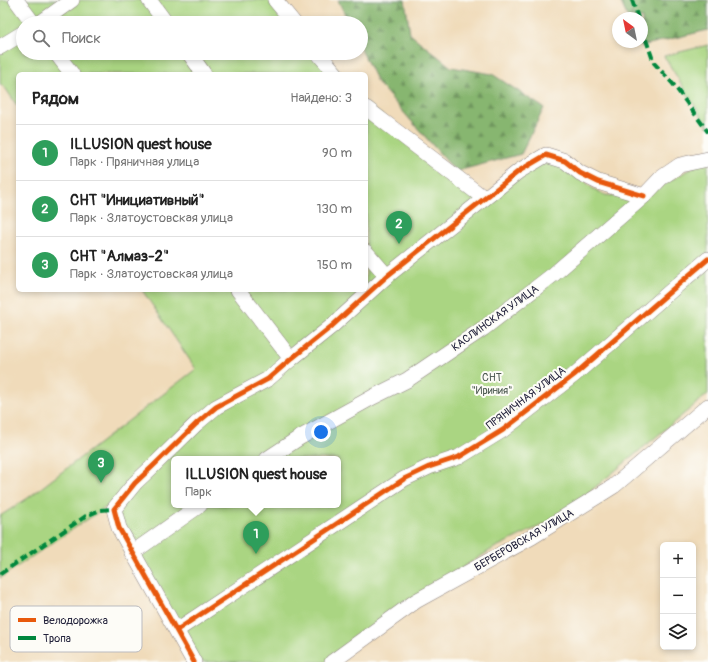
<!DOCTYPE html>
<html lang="ru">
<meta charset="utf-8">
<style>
body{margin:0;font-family:Pangolin,sans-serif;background:#f6f6f6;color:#222}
.controls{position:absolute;right:12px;bottom:12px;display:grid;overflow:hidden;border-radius:6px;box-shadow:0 2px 6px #0003}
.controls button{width:36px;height:36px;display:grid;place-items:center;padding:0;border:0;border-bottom:1px solid #e0e0e0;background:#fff;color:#222;font:20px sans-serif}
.compass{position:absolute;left:612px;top:12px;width:36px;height:36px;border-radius:50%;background:#fff;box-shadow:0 2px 6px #0003;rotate:327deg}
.you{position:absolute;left:321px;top:432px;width:14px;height:14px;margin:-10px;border:3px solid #fff;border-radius:50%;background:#1a73e8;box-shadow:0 0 0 6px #1a73e833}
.badge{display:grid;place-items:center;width:26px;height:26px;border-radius:50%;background:#b5179e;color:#fff;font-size:13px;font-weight:700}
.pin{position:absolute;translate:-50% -33px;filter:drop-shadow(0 1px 2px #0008)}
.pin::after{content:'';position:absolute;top:21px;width:14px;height:12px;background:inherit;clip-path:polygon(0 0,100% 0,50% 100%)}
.popup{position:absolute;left:171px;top:456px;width:170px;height:52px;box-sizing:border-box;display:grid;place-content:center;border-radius:6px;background:#fff;filter:drop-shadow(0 1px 3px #0005);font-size:13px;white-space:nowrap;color:#767676}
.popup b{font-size:15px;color:#222}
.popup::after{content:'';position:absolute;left:50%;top:100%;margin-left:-8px;border:8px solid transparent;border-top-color:#fff}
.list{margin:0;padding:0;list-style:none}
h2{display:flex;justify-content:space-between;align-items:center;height:52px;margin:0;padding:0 16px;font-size:17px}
h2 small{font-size:13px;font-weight:400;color:#767676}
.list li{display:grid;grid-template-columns:26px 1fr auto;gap:12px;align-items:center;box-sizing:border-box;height:56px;padding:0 16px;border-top:1px solid #e0e0e0}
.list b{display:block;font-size:15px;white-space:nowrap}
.list p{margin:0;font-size:13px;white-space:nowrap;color:#767676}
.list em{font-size:13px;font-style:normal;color:#767676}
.icon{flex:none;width:22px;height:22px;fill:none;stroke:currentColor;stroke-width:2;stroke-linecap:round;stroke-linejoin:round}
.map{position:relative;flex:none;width:708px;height:662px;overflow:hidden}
.search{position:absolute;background:#fff;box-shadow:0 2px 6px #0003;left:16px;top:16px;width:352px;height:44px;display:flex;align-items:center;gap:10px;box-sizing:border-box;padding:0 14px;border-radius:22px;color:#767676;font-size:15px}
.panel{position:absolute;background:#fff;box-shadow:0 2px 6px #0003;left:16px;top:72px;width:352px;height:220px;border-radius:6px}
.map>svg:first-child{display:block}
.forest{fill:url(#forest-firs);stroke:#546c56}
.garden{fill:#aad582;stroke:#667c5e;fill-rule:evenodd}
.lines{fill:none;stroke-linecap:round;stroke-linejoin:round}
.minor-casing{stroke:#897e7a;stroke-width:16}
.minor{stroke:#fff;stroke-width:15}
.quiet{stroke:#00873e;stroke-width:4;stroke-dasharray:8 4;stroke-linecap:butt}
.cycleway-casing{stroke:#fdfcf7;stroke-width:8}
.cycleway{stroke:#e8590c;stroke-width:5}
.labels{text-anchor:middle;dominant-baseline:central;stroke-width:4;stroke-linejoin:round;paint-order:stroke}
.street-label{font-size:11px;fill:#22223b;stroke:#fdfcf7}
.park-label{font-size:11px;fill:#4b5850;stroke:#fdfcf7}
.key{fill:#fdfcf7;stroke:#bbbbbf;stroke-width:1}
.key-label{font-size:11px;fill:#22223b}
</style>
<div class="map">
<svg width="708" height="662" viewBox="0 0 708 662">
<defs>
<pattern id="forest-firs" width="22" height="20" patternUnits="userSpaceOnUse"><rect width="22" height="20" fill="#87b670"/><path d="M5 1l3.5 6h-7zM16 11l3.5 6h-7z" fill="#6e945d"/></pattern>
</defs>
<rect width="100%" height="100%" fill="#fdfcf7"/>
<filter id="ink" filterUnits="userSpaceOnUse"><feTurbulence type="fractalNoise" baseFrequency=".025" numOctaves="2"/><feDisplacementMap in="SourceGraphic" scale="8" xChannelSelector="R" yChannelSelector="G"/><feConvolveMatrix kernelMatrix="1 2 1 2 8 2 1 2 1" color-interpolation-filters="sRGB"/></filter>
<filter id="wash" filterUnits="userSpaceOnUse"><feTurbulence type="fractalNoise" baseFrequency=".012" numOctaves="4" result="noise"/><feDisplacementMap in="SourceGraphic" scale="16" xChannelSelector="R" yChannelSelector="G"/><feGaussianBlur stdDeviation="0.9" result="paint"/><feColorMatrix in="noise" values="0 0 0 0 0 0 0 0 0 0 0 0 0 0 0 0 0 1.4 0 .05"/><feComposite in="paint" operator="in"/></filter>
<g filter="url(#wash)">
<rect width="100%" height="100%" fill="#f0dbba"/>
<g class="forest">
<path d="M338 0H405L410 34 451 67 492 74 544 108 521 154 461 170 458 174 377 82 361 49V23H349Z"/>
<path d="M620 0H708V30L641 46 639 42H642V18H628Z"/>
</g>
<g class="garden">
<path d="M0 0H281L300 23H23V53H324L341 74H18V107L6 89 0 84Z"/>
<path d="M708 45V127L664 56Z"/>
<path d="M366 103 489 198 548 158 563 159 592 188 605 195 633 198 658 188 705 160 708 161V394L559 517 494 548 398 608 326 662H193L119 525 106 507 0 578V516L28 498 196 369 142 290H366ZM174 459H338V505H174Z"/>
</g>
</g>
<g filter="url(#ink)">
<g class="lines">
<g class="minor-casing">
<g id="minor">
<path d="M16 0 33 23"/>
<path d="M149 0 166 23"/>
<path d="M275 0 294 23"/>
<path d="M40 23 72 0"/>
<path d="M0 47 23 33"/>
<path d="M56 53 72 74"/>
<path d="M189 53 204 74"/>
<path d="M318 53 336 74"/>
<path d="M366 108 484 198"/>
<path d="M366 252 387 276"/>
<path d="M238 290 291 359"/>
<path d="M267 459 299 438 373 397 407 380 484 328 554 274 644 196 661 178 680 165 708 159"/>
<path d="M132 553 200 505"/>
<path d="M177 630 404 479 429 467 459 457 503 430 574 375 673 289 708 259"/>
<path d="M194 662 119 528 114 509 135 483 152 467 196 424 216 407 268 379 291 359 332 326 387 276 519 171 546 155 565 161 580 173 598 182 644 196"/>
<path d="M332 662 416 601 532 537 614 486 708 406"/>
</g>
</g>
<use href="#minor" class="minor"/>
<g class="quiet">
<path d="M632 0 638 18"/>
<path d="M642 28 654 63 673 84 708 132"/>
<path d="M0 574 86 516 100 510 114 509"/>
</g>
<g class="cycleway-casing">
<g id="cycleway">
<path d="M177 630 404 479 429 467 459 457 503 430 574 375 673 289 708 259"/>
<path d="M194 662 119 528 114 509 135 483 152 467 196 424 216 407 268 379 291 359 332 326 387 276 519 171 546 155 565 161 580 173 598 182 644 196"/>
</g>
</g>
<use href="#cycleway" class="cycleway"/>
</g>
</g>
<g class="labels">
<g class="street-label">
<text transform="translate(495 318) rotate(-36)">КАСЛИНСКАЯ УЛИЦА</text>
<text transform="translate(526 398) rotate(-37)">ПРЯНИЧНАЯ УЛИЦА</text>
<text transform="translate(524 540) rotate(-30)">БЕРБЕРОВСКАЯ УЛИЦА</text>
</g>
<g class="park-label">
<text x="492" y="377">СНТ<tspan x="492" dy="13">"Ириния"</tspan></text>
</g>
</g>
<rect x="10" y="606" width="132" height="46" rx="6" class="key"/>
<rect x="18" y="618" width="18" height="4" fill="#e8590c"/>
<rect x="18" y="636" width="18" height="4" fill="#00873e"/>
<g class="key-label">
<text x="43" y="624">Велодорожка</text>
<text x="43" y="642">Тропа</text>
</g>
</svg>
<div class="controls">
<button>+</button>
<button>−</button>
<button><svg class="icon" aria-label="layers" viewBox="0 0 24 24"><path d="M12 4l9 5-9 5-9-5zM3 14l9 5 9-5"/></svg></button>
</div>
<svg class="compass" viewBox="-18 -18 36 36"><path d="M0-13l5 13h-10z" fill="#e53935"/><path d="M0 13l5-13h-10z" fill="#767676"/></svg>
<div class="you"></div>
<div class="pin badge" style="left:256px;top:554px;background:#2e9e5b">1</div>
<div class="popup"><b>ILLUSION quest house</b>Парк</div>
<div class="pin badge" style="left:399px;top:244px;background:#2e9e5b">2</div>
<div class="pin badge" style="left:101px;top:483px;background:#2e9e5b">3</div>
<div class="search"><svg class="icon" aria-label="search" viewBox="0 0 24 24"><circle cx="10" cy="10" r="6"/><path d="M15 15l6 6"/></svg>Поиск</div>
<section class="panel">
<h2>Рядом<small>Найдено: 3</small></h2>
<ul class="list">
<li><span class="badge" style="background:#2e9e5b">1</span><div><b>ILLUSION quest house</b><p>Парк · Пряничная улица</p></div><em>90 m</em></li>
<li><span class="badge" style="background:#2e9e5b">2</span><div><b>СНТ &quot;Инициативный&quot;</b><p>Парк · Златоустовская улица</p></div><em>130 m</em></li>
<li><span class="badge" style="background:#2e9e5b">3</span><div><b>СНТ &quot;Алмаз-2&quot;</b><p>Парк · Златоустовская улица</p></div><em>150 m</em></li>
</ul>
</section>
</div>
